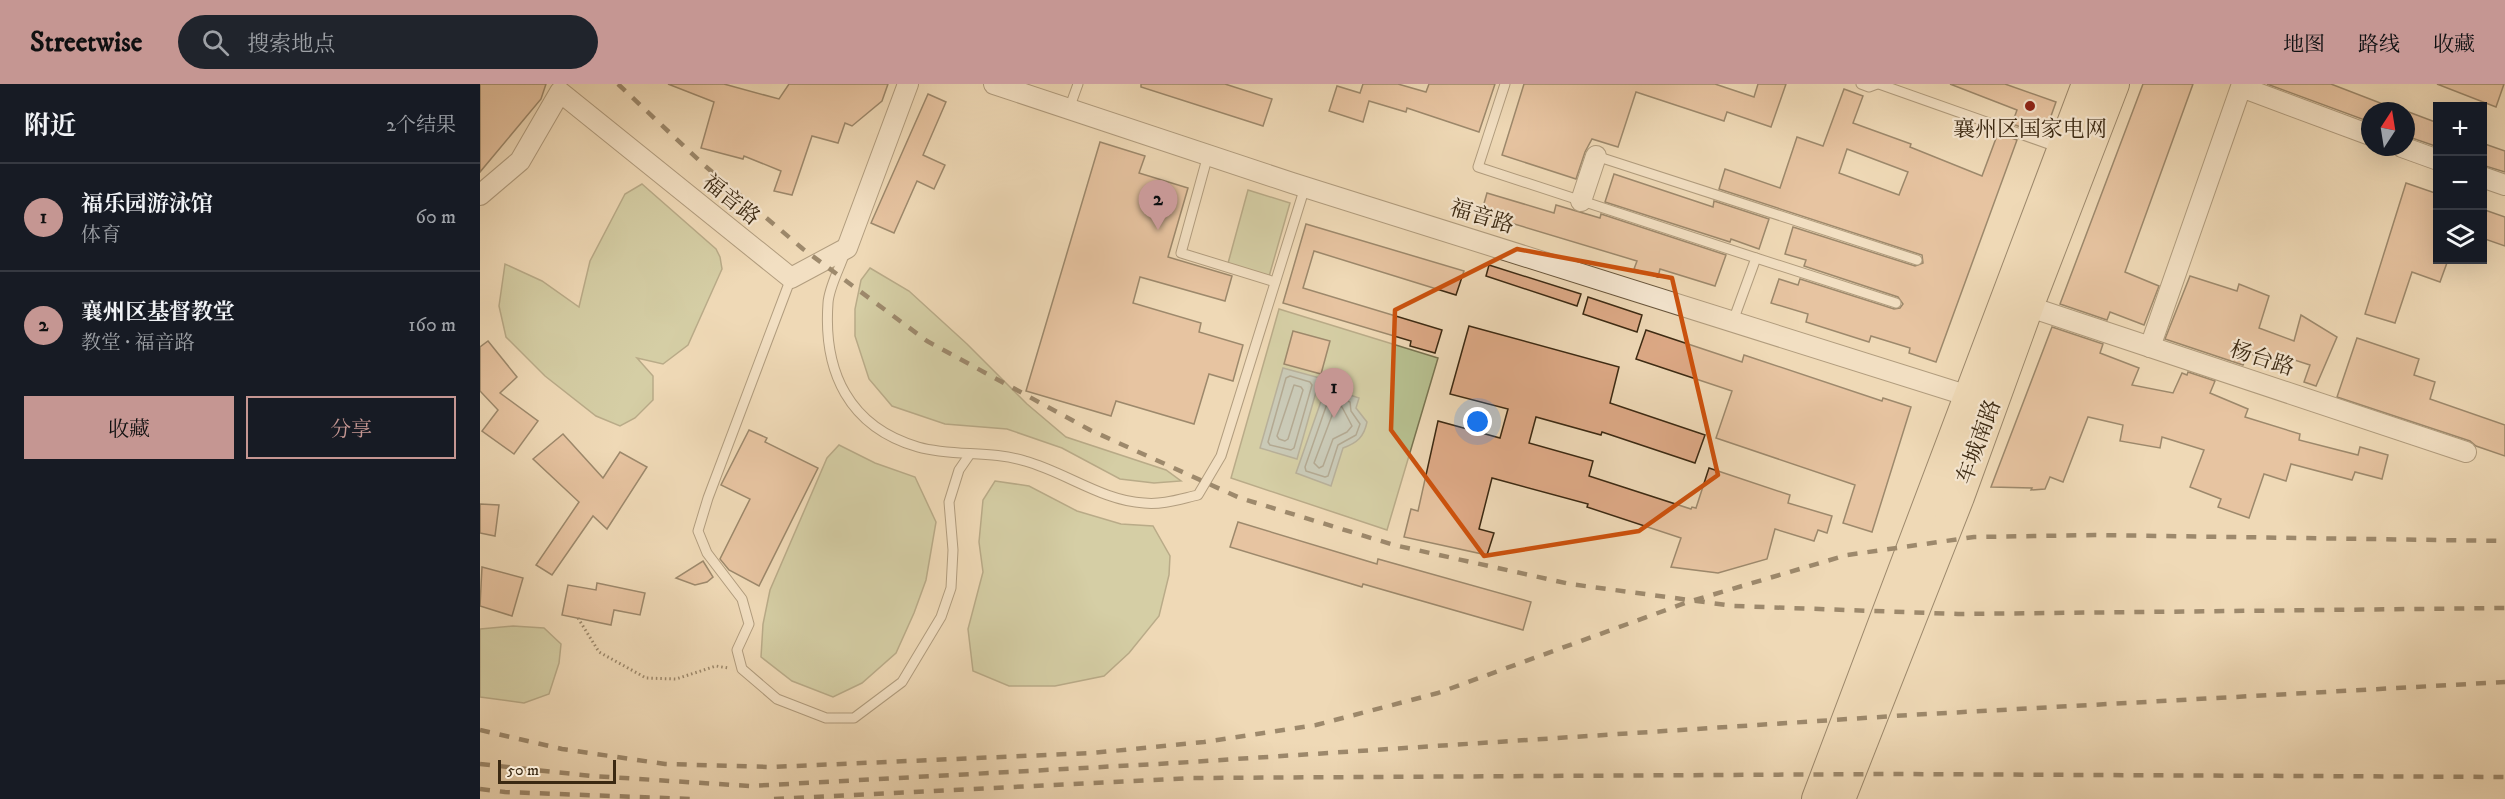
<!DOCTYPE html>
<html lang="zh">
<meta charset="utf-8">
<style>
body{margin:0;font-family:"IM FELL DW Pica","Noto Serif SC",serif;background:#20242c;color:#f1f3f6}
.controls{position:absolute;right:18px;top:18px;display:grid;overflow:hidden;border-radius:0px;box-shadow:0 6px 24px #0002}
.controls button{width:54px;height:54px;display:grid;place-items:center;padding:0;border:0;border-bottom:2px solid #363941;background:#171b24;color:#f1f3f6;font:30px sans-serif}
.compass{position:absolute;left:1881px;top:18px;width:54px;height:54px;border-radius:50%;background:#171b24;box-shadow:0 6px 24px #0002;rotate:12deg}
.scale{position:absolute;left:18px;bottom:15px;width:118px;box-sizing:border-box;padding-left:6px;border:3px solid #3b2912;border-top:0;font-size:16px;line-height:21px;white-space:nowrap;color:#3b2912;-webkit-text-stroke:4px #f5e6d0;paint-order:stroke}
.you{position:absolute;left:998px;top:338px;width:21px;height:21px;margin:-15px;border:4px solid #fff;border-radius:50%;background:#1a73e8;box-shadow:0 0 0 9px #1a73e833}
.badge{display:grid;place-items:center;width:39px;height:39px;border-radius:50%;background:#c59692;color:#111;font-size:20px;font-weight:700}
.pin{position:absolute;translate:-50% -50px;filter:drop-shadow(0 2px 3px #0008)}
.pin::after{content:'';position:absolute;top:32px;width:21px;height:18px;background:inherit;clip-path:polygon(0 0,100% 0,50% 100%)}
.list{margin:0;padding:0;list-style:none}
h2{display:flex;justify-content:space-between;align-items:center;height:78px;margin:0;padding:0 24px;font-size:26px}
h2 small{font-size:20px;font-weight:400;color:#9ea1a6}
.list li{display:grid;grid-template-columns:39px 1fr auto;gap:18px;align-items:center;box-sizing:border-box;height:108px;padding:0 24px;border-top:2px solid #363941}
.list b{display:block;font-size:22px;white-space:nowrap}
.list p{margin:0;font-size:20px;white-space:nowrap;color:#9ea1a6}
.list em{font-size:20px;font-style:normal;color:#9ea1a6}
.actions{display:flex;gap:12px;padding:18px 24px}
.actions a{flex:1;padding:14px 0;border:2px solid #c59692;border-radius:0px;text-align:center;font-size:21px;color:#c59692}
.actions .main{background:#c59692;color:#111}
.icon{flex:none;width:33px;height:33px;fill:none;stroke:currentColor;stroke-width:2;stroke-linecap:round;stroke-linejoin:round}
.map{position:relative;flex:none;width:2025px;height:715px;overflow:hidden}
header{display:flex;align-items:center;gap:36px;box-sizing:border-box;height:84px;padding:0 30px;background:#c59692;color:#111}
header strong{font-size:28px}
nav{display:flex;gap:33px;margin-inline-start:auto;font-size:21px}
.search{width:420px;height:54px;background:#20242c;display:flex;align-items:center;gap:15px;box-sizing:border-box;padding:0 21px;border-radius:33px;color:#9ea1a6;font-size:22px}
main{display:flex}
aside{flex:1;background:#171b24}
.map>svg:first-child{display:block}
.green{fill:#b7c090;stroke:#797451;stroke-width:1.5}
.water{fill:#9eb8b9;stroke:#767f76;stroke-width:1.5}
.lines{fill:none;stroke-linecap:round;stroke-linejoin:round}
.shore{stroke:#6c7066;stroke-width:1.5}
.building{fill:#deaa87;stroke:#3b2912;stroke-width:1.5;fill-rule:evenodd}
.service-casing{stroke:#68553b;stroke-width:11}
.minor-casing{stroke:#68553b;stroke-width:22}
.primary-casing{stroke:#3b2912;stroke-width:32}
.path{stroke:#3b2912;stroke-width:3;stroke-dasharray:1.5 3;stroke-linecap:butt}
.service{stroke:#f5e6d0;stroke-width:9}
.minor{stroke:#f5e6d0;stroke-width:20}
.primary{stroke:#efd9b7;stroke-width:30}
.rail{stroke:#3b2912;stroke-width:4.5;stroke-dasharray:10 10;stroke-linecap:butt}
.marked{fill:none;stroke:#ce520d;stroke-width:4.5;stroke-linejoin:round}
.poi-dot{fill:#8f2418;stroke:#f5e6d0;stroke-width:2}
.labels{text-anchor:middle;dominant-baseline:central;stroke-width:4.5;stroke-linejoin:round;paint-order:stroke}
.poi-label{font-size:22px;fill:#3b2912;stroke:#f5e6d0}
.street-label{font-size:22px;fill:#3b2912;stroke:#f5e6d0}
</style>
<header>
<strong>Streetwise</strong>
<div class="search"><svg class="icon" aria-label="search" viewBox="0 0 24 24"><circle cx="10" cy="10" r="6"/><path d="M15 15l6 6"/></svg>搜索地点</div>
<nav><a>地图</a><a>路线</a><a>收藏</a></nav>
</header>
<main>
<aside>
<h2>附近<small>2个结果</small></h2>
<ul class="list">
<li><span class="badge">1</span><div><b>福乐园游泳馆</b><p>体育</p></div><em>60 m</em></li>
<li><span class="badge">2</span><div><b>襄州区基督教堂</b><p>教堂 · 福音路</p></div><em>160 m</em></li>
</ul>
<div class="actions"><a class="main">收藏</a><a>分享</a></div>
</aside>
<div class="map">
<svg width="2025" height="715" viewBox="0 0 2025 715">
<rect width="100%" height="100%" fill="#efd9b7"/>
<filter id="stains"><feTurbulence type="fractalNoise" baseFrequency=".00333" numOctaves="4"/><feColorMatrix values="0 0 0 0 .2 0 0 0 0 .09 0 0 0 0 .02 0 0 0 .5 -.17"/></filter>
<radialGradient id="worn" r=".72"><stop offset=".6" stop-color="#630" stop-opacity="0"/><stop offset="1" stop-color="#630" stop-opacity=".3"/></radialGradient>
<g class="green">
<path d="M162 100 236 165 240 173 242 185 208 261 183 280 157 274 173 292V316L155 334 140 342 116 332 65 292 26 253 19 222 25 180 62 197 99 223 110 177 145 110Z"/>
<path d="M768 106 810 119 788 196 747 183Z"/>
<path d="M390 184 429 207 487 260 547 320 586 353 686 386 701 397 674 399 640 395 582 364 527 345 465 340 412 322 389 295 375 252V225L381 196Z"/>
<path d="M799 225 958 274 907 446 751 394Z"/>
<path d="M359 361 395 379 435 393 456 438 446 496 434 529 416 569 382 599 353 613 312 597 281 573 283 540 290 506 347 374Z"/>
<path d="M515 397 549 402 597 427 641 440 673 442 690 472 689 491 679 532 649 569 624 592 575 602H529L493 587 488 545 503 488 499 458 503 416Z"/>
<path d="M33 542 64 544 81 560 79 579 69 610 44 619 0 613V545Z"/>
</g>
<g class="water">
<path d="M803 284 840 294 817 375 780 364Z"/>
<path d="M846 303 879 314 876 324 887 338C884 353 877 359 863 364L851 402 816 389Z"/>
</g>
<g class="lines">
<g class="shore">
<path d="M810 292 830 298 832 301 814 364 811 366 790 361 788 358 806 294Z"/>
<path d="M814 301 821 303 823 306 808 355 805 357 799 355 797 352Z"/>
<path d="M852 312 870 318 871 327 880 340 876 351 858 361 848 392 845 393 826 387 825 383 849 314Z"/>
<path d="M856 321 862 323 872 342 867 348 853 355 843 382 839 384 834 379Z"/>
</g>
</g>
<g class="building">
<path d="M0 0H66L61 15 0 88Z"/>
<path d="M188 0H244L299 15 309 0H408L402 17 372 42 365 39 358 59 332 52 312 111 294 107 301 87 264 72 263 75 221 64 234 18Z"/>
<path d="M661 0H745L792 15 783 42 661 3Z"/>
<path d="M883 0H918L946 8 949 0H1015L999 48 927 24 926 28 889 17 883 38 849 27 857 2 880 9Z"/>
<path d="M1044 0H1235L1274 13 1278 0H1306L1291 43 1247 28 1244 37 1156 8 1138 63 1112 55 1105 68 1096 95 1022 71Z"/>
<path d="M1470 0H1525L1576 18 1566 46 1554 42 1553 47 1532 40 1537 26Z"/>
<path d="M1663 0H1713L1645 188 1679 202 1664 241 1630 228 1627 236 1580 220Z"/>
<path d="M1787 0H1851L1921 27H1890V38Z"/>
<path d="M1957 0H2024L2016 23Z"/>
<path d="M1364 5 1383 12 1373 39 1431 60 1430 63 1502 92 1518 49 1537 56 1456 278 1429 269 1430 264 1391 252 1389 258 1326 238 1328 230 1291 219 1299 195 1318 201 1320 195 1414 225 1420 224 1423 220 1418 213 1324 182 1326 176 1305 170 1313 143 1435 182 1443 179 1442 171 1239 105 1245 85 1300 104 1317 53 1343 62ZM1367 65 1428 88 1419 111 1359 89Z"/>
<path d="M448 10 466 18 443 71 465 81 454 105 437 97 414 149 391 139Z"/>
<path d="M1926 27 1958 39V63L1926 52Z"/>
<path d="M620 58 665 72 659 89 708 104 688 173 752 192 745 217 660 193 653 219 721 239 719 248 763 261 753 297 729 290 714 340 636 317 631 332 546 307Z"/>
<path d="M2002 59 2025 67V88L2002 81Z"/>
<path d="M1134 90 1233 123 1234 117 1289 135 1279 165 1251 155 1250 158 1125 118Z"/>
<path d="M1926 99 1958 110V176H1968L1960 198 1932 188 1915 239 1885 230Z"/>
<path d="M1007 109 1074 129 1076 121 1120 134 1121 130 1246 171 1235 202 1180 185 1178 193 1154 185 1157 177 1001 130Z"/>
<path d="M2002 125 2025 133V162L2002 154Z"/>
<path d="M826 140 984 187 976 211 834 167 823 204 962 246 955 269 930 262 931 257 803 219Z"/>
<path d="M1009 181 1101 210 1097 222 1006 192Z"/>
<path d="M1710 192 1757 207 1759 200 1789 212 1779 244 1814 257 1821 231 1857 253 1836 302 1824 298 1830 281 1802 272 1799 280 1768 269 1763 281 1685 255Z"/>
<path d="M1108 213 1162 231 1157 248 1103 230Z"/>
<path d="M989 242 1139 283 1130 319 1225 351 1215 379 1122 348 1121 351 1056 333 1049 359 1113 377 1109 392 1211 425 1212 423 1216 424 1229 384 1310 411 1308 419 1352 432 1347 449 1338 446 1334 457 1295 445 1287 475 1238 489 1191 483 1201 454 1107 423 1108 420 1012 394 999 445 1014 449 1007 471 924 453 931 425 938 427 958 337 1020 354 1028 325 970 310Z"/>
<path d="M1572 243 1623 260 1620 269 1659 284 1652 301 1693 309 1702 289 1707 291 1708 288 1735 297 1730 309 1768 325 1765 333 1820 350 1819 356 1878 371 1880 363 1908 371 1902 395 1875 388 1872 396 1811 380 1806 397 1784 390 1769 434 1738 423 1741 415 1710 403 1724 366 1682 353 1680 364 1640 357 1643 341 1608 333 1583 398 1570 393 1565 405 1551 406 1552 404 1511 403Z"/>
<path d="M1166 246 1262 278 1264 271 1402 317 1403 314 1431 323 1392 448 1363 439 1375 401 1236 354 1252 307 1156 275Z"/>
<path d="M813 247 850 257 841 290 804 280Z"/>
<path d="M1877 254 1939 275 1934 291 1955 298 1950 315 2025 341V372L1996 362 1990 357 1857 313Z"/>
<path d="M8 257 37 293 20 309 58 337 34 370 2 347 18 326 0 307V263Z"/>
<path d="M269 346 287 354 285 358 338 384 279 502 249 486 240 475 270 415 241 401Z"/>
<path d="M83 350 123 394 140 368 167 383 127 445 113 432 72 491 56 481 99 418 53 375Z"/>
<path d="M0 420 19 421 15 452 0 449Z"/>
<path d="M758 438 897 480 898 475 1051 518 1043 546 883 500 882 503 750 463Z"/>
<path d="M223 477 233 493 227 498 215 501 196 494Z"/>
<path d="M2 483 43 494 32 532 0 522Z"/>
<path d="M117 499 165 509 160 531 134 526 131 541 82 531 88 501 116 506Z"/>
</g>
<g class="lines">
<g class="service-casing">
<g id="service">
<path d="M1025 0 998 83 1276 174 1253 237"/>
<path d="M1381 0 1389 3 1397 0"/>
<path d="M1399 0 1580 64"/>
<path d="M589 25 598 0"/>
<path d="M728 71 701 169 795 198"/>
<path d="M1116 72 1437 176"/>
<path d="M365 168C360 184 349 203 348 219 343 288 369 343 438 363 473 373 510 366 545 377 585 388 623 417 664 419 682 421 700 415 718 411L741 372 825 103"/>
<path d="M1276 174 1416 219"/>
<path d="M311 194 228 414 218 447 227 469 262 515 269 540 257 566 262 585 297 615 346 634H374L422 598 461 533 471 504 473 466 469 418 479 386 490 370"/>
</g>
</g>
<g class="minor-casing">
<g id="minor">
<path d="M514 0 812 99 1476 308"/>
<path d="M1922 63 1958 76"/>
<path d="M2002 93 2025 101"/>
<path d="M0 111 40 77 80 8 311 194 367 164 428 0"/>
<path d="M1101 117 1116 72"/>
<path d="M1562 227 1986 368"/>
<path d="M1670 263 1761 3 1890 51"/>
</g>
</g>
<g class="primary-casing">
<g id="primary">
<path d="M1337 715 1607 0"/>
<path d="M1360 715 1479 413 1548 223 1634 0"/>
</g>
</g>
<path class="path" d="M98 534 119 568 166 594 196 595 236 582 248 584"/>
<use href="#service" class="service"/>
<use href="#minor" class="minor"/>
<use href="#primary" class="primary"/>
<g class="rail">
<path d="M138 0 224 81 323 165 447 257 610 346 760 414 914 461 1090 500 1254 522 1478 530 2025 524"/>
<path d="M0 646 82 665 185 680 291 683 612 669 724 658 836 641 958 609 1208 518 1367 471 1494 453 1615 451 2025 457"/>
<path d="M0 680 112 692 270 702 695 679 1430 631 2025 598"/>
<path d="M0 705 25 708 213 715"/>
<path d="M294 715 712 694 1410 690 2025 693"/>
</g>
</g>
<path d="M0 0H2025V715H0ZM1037 165 1192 194 1238 391 1159 447 1004 472 911 346 915 226Z" fill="#efd9b7" fill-opacity=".55" fill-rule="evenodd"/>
<path class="marked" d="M1037 165 1192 194 1238 391 1159 447 1004 472 911 346 915 226Z"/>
<circle class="poi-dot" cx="1550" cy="22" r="6"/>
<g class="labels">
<g class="poi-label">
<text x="1550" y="45">襄州区国家电网</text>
</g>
<g class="street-label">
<text transform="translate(251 116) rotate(39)">福音路</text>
<text transform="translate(1002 133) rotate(17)">福音路</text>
<text transform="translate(1782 275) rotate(18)">杨台路</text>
<text transform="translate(1499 358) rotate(-70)">车城南路</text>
</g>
</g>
<rect width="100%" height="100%" filter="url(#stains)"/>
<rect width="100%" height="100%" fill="url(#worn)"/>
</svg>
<div class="controls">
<button>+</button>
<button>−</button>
<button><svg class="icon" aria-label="layers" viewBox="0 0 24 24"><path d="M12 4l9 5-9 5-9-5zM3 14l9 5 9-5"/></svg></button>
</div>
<svg class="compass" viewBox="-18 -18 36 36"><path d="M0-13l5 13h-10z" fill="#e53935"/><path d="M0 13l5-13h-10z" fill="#9ea1a6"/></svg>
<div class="scale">50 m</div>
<div class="you"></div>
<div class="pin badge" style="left:854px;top:334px">1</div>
<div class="pin badge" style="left:678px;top:146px">2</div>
</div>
</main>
